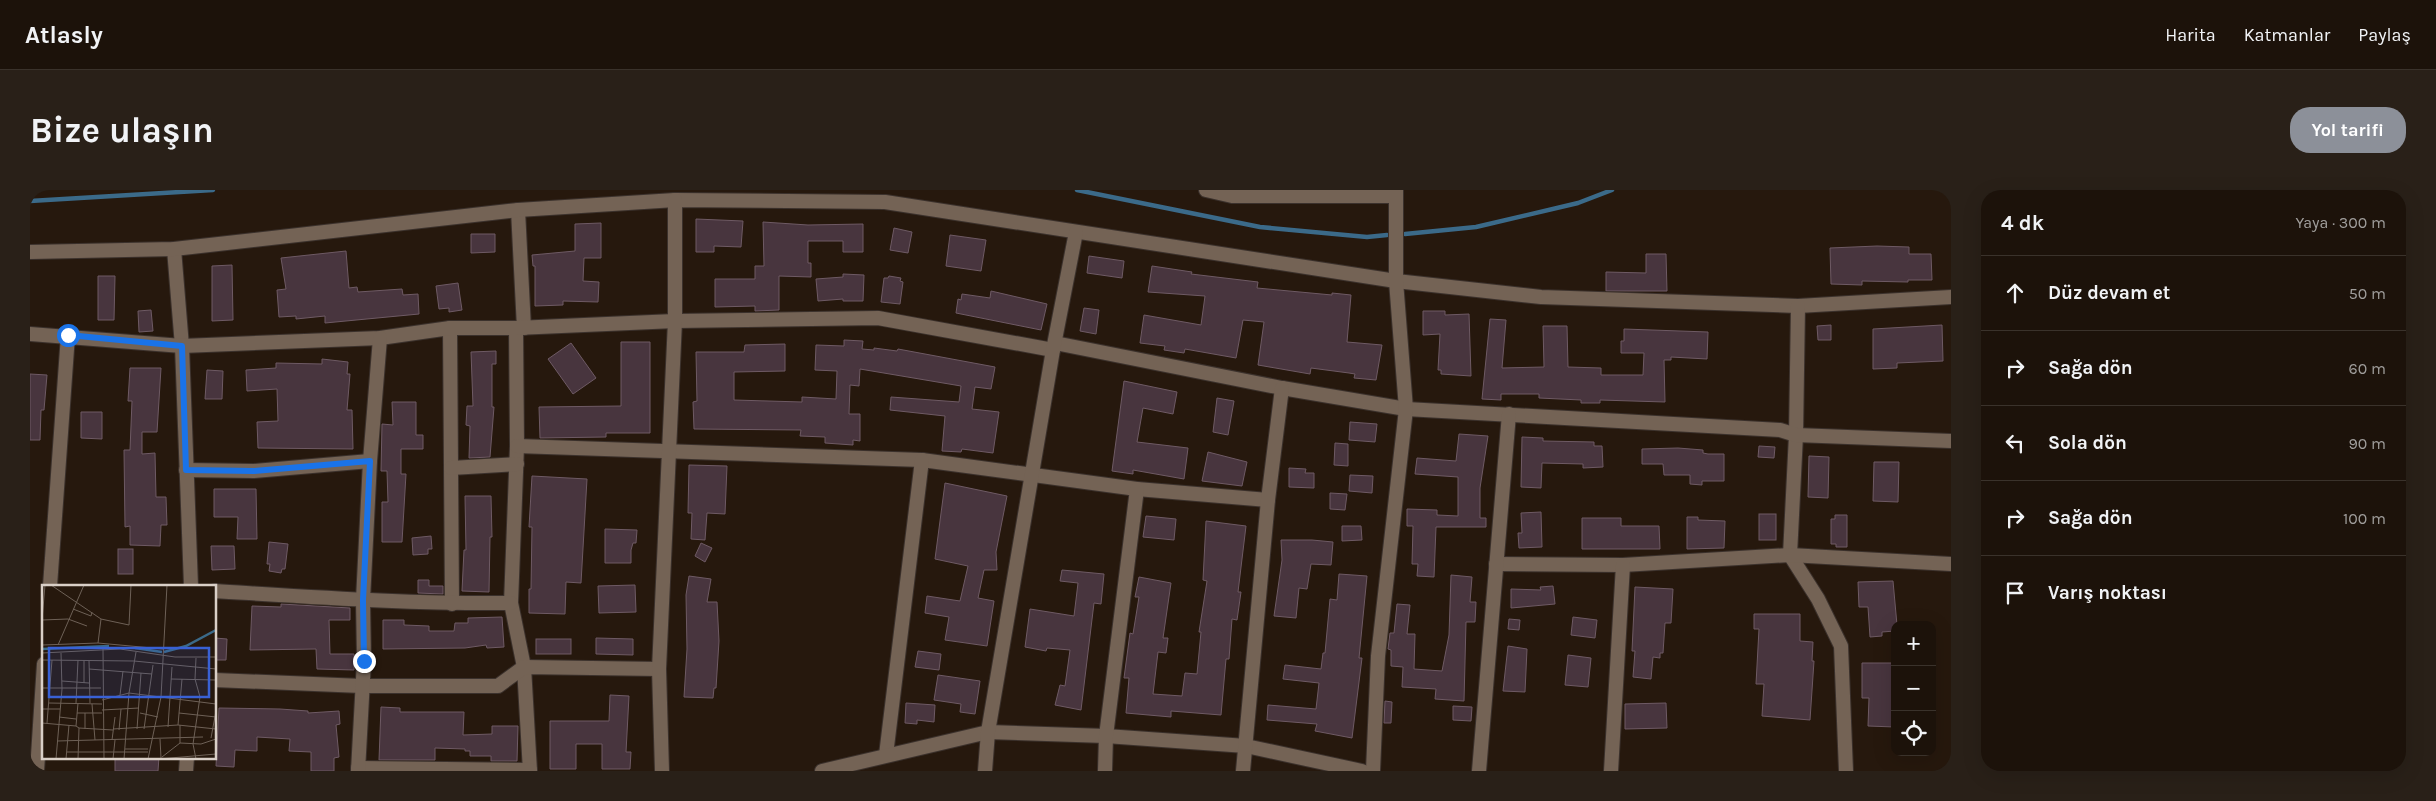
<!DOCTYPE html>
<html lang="tr">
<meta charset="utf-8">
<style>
body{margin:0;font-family:Karla,sans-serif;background:#292018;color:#f1f3f6}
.controls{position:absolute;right:15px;bottom:15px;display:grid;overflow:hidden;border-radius:10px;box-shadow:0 5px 20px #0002}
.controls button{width:45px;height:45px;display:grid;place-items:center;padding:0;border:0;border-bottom:1px solid #3a322b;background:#1c120a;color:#f1f3f6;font:25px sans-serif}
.stop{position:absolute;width:15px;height:15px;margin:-11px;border:4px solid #1a73e8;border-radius:50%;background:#fff}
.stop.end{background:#1a73e8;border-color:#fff;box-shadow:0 1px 5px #0008}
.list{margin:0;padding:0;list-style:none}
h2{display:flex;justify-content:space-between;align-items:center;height:65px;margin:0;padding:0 20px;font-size:21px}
h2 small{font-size:16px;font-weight:400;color:#a09e9c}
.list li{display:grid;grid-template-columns:32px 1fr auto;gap:15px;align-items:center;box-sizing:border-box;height:75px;padding:0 20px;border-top:1px solid #3a322b}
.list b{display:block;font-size:19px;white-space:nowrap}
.list em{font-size:16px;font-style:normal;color:#a09e9c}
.icon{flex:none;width:28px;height:28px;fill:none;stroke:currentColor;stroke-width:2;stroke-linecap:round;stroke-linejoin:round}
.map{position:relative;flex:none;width:1921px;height:581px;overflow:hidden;border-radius:20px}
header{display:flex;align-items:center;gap:30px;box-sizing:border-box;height:70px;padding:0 25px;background:#1c120a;border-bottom:1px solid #3a322b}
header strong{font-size:24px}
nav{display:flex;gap:28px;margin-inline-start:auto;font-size:18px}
.intro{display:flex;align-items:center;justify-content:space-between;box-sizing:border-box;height:120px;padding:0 30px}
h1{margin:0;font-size:35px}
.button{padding:12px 22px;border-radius:20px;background:#8c9099;color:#fff;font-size:18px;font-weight:700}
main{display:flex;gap:30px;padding:0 30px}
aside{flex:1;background:#1c120a;border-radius:20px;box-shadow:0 5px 20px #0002}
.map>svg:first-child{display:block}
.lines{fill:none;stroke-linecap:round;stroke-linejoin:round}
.stream{stroke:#3b6a89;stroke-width:4.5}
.building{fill:#48353e;stroke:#6e5a64}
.minor-casing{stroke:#3b312c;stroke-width:16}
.tertiary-casing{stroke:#3b312c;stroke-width:16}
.minor{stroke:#746355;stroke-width:14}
.tertiary{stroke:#746355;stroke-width:14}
.route{stroke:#1a73e8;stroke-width:6}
.inset-river{fill:none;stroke:#3b6a89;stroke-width:2.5}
.inset-road{fill:none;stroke:#6e6157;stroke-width:1}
.view{fill:#3961d5;fill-opacity:0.15;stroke:#3961d5;stroke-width:2.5}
.inset-edge{fill:none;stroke:#d9cfc7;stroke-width:2.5}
</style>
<header>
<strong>Atlasly</strong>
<nav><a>Harita</a><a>Katmanlar</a><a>Paylaş</a></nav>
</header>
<div class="intro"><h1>Bize ulaşın</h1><a class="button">Yol tarifi</a></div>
<main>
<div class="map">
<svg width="1921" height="581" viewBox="0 0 1921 581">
<rect width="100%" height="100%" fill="#26180d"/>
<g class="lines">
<g class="stream">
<path d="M1047 0 1230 37 1337 47 1357 45"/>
<path d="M0 11 183 0"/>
<path d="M1375 44 1446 37 1548 13 1582 0"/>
</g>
</g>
<g class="building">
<path d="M666 29 713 31 711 57 684 56V62H666Z"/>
<path d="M733 32 778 35 833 34V62H813V51H778V73H781V87L749 86V120L725 121V116L685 117V89H725V76H734Z"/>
<path d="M571 33V68H554L553 91 569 92 568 112 533 111V115L505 116V76H503L502 65 545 61V34Z"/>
<path d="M864 38 882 42 878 63 860 60Z"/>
<path d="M441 44H465V62L441 63Z"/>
<path d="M920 45 956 50 951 81 916 76Z"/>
<path d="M1847 56 1879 57V64H1901L1902 90H1878V92L1832 91V95L1801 94 1800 58Z"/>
<path d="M316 61 319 98 327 97 328 102 372 99 373 105 388 104 389 124 295 133V126L266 129V126L249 127 247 100 256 99 251 68Z"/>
<path d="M1616 64H1636L1637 101H1576V82L1616 83Z"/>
<path d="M1059 66 1094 71 1092 88 1057 83Z"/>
<path d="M202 75 203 130 182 131V76Z"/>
<path d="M1122 76 1162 82 1161 84 1228 92 1227 98 1302 105V103L1321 105 1317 152 1352 155 1346 190 1324 188 1325 184 1319 183 1281 178 1280 184 1228 175 1234 132 1213 130 1206 168 1155 159 1154 163 1134 160 1135 156 1110 153 1114 125 1171 135 1175 106 1118 102Z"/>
<path d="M813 84 834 85 833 111H813V109L788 111 786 89 813 87Z"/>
<path d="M68 86H85L84 130H68Z"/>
<path d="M859 86 871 88 870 91 873 92 870 114 851 112 854 88H858Z"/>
<path d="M428 93 432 120 419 122V118L409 119 406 96Z"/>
<path d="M961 101 1017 114 1011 140 926 123 928 109 931 110 932 104 960 108Z"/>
<path d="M1054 118 1069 120 1066 144 1050 141Z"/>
<path d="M121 120 123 141 109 142 108 121Z"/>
<path d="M1393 121H1415V125L1439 124 1441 186 1411 184V180H1408L1410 144 1393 145Z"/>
<path d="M1460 129 1476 130 1472 178 1514 177 1513 136H1537L1538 177 1571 178V185H1613L1614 163H1591V151H1594V139L1678 142 1677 169 1641 167V170H1634L1635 212 1570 210V213H1551V210L1509 208V204H1471V210L1452 209Z"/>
<path d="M1801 135V150H1788L1787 136Z"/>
<path d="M1912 135 1913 171 1867 173V178L1843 179V139Z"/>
<path d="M814 150 833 151 832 159 844 160V158L867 161 868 159 965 177 961 199 945 197 942 219 969 222 963 263 932 259 931 262 912 261 915 226 860 220 861 207 929 212 931 196 830 179 829 196 820 195 819 224H830V251L823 250V255L795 253V247L770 246 771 240 664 239 663 212 667 211 666 162H714L715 155 755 154V181L704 182V210L772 212V207L806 209 807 181 785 180 786 155 814 156Z"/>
<path d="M591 152H620V243H576V247L510 248 509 217 591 216Z"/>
<path d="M541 153 566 188 543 204 518 169Z"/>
<path d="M466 161V174H462V217H464L460 267 439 268 440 236 436 235 437 216H443L441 162Z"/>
<path d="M292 169 318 172 317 184H320L317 220H322L323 259 228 258 227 232 248 231 247 199 217 201 216 180 246 178V173L292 174Z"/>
<path d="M100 178H131L127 242H112V264L125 263 126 307H136L137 335H131L130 356 100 355V336L95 337 94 260H100L102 211H98Z"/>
<path d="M177 180 193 181 192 209H175Z"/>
<path d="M0 184 17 185 14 220H11L10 250H0Z"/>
<path d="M1094 191 1147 202 1143 224 1113 218 1107 252 1158 258 1154 289 1103 280V284L1082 281Z"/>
<path d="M1187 208 1204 211 1198 245 1183 242Z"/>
<path d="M362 212H386V245H393V259H371V284H376L372 352H352V312H358L357 281H351L352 234 363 235Z"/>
<path d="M51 222H72V249L51 248Z"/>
<path d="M1320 232 1347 234 1345 252 1319 250Z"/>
<path d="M1429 244 1458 246 1450 298V328H1456V337H1406L1404 387 1387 386 1388 374H1382L1383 336H1377V319L1407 320V325L1428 326V287L1385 284 1387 268 1426 271Z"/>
<path d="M1492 247 1513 248V251L1564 252V256H1572L1573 277 1553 278V274L1512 273 1511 298 1491 297Z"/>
<path d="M1305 253 1318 254V276L1304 275Z"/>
<path d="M1729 256 1745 257 1744 268 1728 267Z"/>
<path d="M1648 258 1673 260V263L1678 264H1694V291H1672V295L1660 294V285H1634L1633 274H1612V259Z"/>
<path d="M1178 262 1217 272 1212 296 1172 291Z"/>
<path d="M1779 266 1799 267 1798 308 1778 307Z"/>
<path d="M1844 272H1869L1868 312 1843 311Z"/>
<path d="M659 275 697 276 695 324 677 323 675 350 661 349 662 323H658Z"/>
<path d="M1259 278 1276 279 1275 283H1284V298L1259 297Z"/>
<path d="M1320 285 1343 286 1342 303 1319 301Z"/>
<path d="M502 286 557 289 551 393 536 392 535 424 499 423V399H501L502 337H499Z"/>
<path d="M915 293 977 306 966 362 967 380H954L948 408 964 411 957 456 915 450 919 427 895 423 897 406 930 411 938 376 905 369Z"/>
<path d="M184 299H226L227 349H207L208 327H184Z"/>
<path d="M1300 303 1317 304 1315 320 1300 319Z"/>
<path d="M435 306H461L462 347H460L459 402 432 401 434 360H436Z"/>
<path d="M1511 322 1512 357 1489 358 1488 343H1492L1491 323Z"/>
<rect x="1729" y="324" width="17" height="26"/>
<path d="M1805 325H1817V357H1806V354H1801V329H1805Z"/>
<path d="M1116 326 1146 329 1144 350 1113 347Z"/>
<path d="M1657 327H1668V330L1695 331 1694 358 1657 359Z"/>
<path d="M1552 328H1591V336H1629L1630 359H1552Z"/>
<path d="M1176 331 1216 336 1208 402H1211L1207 430 1202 429 1199 469H1196L1191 525 1141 521V527L1096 523 1099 488H1094L1100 443 1103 444 1109 407H1105L1109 387 1141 393 1133 448H1138L1136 463 1128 462 1123 504 1152 506 1155 483 1167 484 1171 442H1169L1177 391 1173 390Z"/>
<path d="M1312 336H1331L1332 350 1312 351Z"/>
<path d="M575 339 607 340 606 353H603L601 360V373H575Z"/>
<path d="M401 346 402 359H398V364L383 365 382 348Z"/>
<path d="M1251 350H1282L1303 352 1301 375 1281 374 1277 399 1269 398 1266 428 1244 426 1252 370Z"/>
<path d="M239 352 258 354 255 379H252L251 383 239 381 240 374H237Z"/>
<path d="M671 353 682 358 675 372 665 366Z"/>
<path d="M181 356H204L205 379 182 380Z"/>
<rect x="88" y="359" width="15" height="25"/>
<path d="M1032 380 1074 384 1071 414 1064 413 1051 520 1025 515 1030 495 1035 496 1040 460 1017 458 1016 461 995 457 1000 419 1044 426 1048 393 1030 391Z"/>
<path d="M1309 384 1337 386 1329 468H1332L1322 548 1285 541 1287 534 1237 530 1238 515 1286 519 1289 493 1253 489 1255 475 1291 479 1293 463H1295L1300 409 1307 410Z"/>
<path d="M1421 385 1442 387 1440 412H1446L1445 432H1436L1434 511 1405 509 1406 499 1372 497 1373 477 1361 476V460L1358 459 1360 443H1364L1367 414 1380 415 1377 444H1385L1384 479 1412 481 1419 445Z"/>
<path d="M659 386 681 389 677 412H687L689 451 686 498H684L683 508 654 507 657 459 656 405Z"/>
<path d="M388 390H399V396H413V404L388 403Z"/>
<path d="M1863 391 1867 435H1865V441L1852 442V446L1840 447 1838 417H1829L1828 392Z"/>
<path d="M605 395 606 422 569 423 568 396Z"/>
<path d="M1523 396 1525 414 1481 418V399L1511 400 1510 397Z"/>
<path d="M1605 397 1643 399 1641 433H1635L1633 463H1630V468L1623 467 1621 489 1603 487 1605 461H1602Z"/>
<path d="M251 414 320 418V430H299L300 464H324V480L287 479 286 459 220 460 222 416 251 417Z"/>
<path d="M1724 424H1770V451L1783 452 1782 471H1784L1780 530 1732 526 1734 494H1726L1729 439H1724Z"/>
<path d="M472 427 474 457 457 458 456 455 435 458 353 459V430H374V435L399 436V441H424L425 433H438V428Z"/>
<path d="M1543 427 1567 430 1565 448 1541 445Z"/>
<path d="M1479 429 1490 430 1489 440 1478 439Z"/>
<path d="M185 448 197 449 196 470H185Z"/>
<path d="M566 448 603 449V465L566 464Z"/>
<rect x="506" y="449" width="35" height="15"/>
<path d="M1478 456 1497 459 1495 502 1473 501Z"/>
<path d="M888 461 911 464 909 480 885 477Z"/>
<path d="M1538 465 1561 468 1558 497 1535 495Z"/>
<path d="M1832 473H1865V537L1838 536 1839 508H1832Z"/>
<path d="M908 485 950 491 945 524 930 522 931 514 904 510Z"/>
<path d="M580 505 599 506 596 562H601L600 579H572V554H546V579H520V531H579Z"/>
<path d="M1355 511 1362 512 1361 533H1354Z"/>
<path d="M876 513 905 515 904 532 887 530V534L875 533Z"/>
<path d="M1636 513 1637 538 1595 539V514Z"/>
<path d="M1423 516 1442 517 1441 531 1423 530Z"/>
<path d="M351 517 370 518V522H434L433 545 462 544V536H488L487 571H461V566H440V561H435V559L405 558V570H349Z"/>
<path d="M189 518 250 519 278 521V523L309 521 310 534 306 535 309 567 304 568V581H281V562L259 561 260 549 227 547V561L205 560 204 577 186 576Z"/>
<path d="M85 567H129L128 581H85Z"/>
</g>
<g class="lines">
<g class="minor-casing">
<g id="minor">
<path d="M1176 0 1202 6H1366"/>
<path d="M488 20 494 138"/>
<path d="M144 59 152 156 161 396"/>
<path d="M0 62 144 59 488 20 645 10 855 12 1366 91 1511 107 1768 116 1921 107"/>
<path d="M1768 116 1766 245 1760 365 1788 409 1811 456 1816 581"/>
<path d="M420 138 422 414"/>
<path d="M486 138 487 256 481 413 494 477 500 581"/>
<path d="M0 144 152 156 350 148 420 138H486L645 131 848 128 1023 160"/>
<path d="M1025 153 1252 198 1376 219 1750 240 1766 245 1921 251"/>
<path d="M487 256 892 270 1107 299 1238 310"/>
<path d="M421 278 487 274"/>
<path d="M156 280 224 281 340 271"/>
<path d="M1466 374 1593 375 1760 365 1921 374"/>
<path d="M20 396 38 145"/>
<path d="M185 401C284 407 382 414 481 413"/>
<path d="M185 490 332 496H468L494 477 629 479"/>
<path d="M856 565 892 270"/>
<path d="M328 578 500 580"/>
<path d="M7 581 14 474"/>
<path d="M156 581 157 567"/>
<path d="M328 581 334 471 333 410 340 271 350 148"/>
<path d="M632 581 629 479 645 131V10"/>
<path d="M792 581 958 542 1076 546 1216 556 1332 581"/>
<path d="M955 581 958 542 1023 160 1046 42"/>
<path d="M1075 581 1076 546 1107 299"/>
<path d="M1213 581 1238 310 1252 198"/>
<path d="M1449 581 1479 224"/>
<path d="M1581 581 1593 375"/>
</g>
</g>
<g class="tertiary-casing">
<path id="tertiary" d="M1343 581 1348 466 1376 219 1366 91V0"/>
</g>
<use href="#minor" class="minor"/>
<use href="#tertiary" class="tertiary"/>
</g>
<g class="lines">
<path class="route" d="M38 145 152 156 156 280 224 281 340 271 333 410 334 471"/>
</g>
<g transform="translate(12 395)">
<rect width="174" height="174" fill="#26180d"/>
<path class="inset-river" d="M93 63 120 67M0 64 67 61M122 67 144 61 174 45"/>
<path class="inset-road" d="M9 0 59 34 56 58M31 24 49 31 50 27M59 34 87 40 89 0M0 35 26 34 45 41M0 35 3 0M0 60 56 58 121 64M16 60 42 0M61 64 62 174M0 68 78 64 133 72H174M0 75 92 76M42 75V98M47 75 48 118M92 76 174 84M47 84 110 89M129 94 174 95M20 96 47 98M0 103H59M78 110 81 86M60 115 87 108 174 119M7 118 60 119M34 118 36 75M36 118 34 141 37 143 71 145M50 119 53 155M0 124H18M60 125 97 123M35 128H60M43 128V144M98 128 116 132M137 128 174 132M17 132 34 134M0 138 34 141M5 138 10 75M136 140 140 94M126 142 130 82M71 144 136 140 174 144M95 144 99 88M102 144 111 80M77 145 79 124M169 153 174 126M118 154 119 173M70 155 73 132M15 156 161 152M138 158V140M83 164H106M25 167H106M120 172 138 158 159 159 174 154M14 174 20 104 19 68M24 174 27 140M36 174 37 143M71 174 73 155M82 174 87 108 94 67M106 174 119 112 125 0M117 174 174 169M154 174 151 159 158 112 153 94 154 73"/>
<path class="view" d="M7 63H167V112H7Z"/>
<rect width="174" height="174" class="inset-edge"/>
</g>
</svg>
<div class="controls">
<button>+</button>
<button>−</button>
<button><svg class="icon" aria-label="locate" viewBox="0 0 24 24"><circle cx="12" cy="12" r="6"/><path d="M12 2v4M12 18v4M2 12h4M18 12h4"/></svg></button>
</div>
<div class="stop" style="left:38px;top:145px"></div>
<div class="stop end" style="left:334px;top:471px"></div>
</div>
<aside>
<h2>4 dk<small>Yaya · 300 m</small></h2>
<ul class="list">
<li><svg class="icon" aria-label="ahead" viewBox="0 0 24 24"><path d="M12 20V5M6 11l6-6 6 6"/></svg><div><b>Düz devam et</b></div><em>50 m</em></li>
<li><svg class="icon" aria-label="right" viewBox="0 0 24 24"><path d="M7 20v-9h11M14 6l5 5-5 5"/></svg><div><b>Sağa dön</b></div><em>60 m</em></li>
<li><svg class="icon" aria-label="left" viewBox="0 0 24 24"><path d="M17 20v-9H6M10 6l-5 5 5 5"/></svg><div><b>Sola dön</b></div><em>90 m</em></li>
<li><svg class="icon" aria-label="right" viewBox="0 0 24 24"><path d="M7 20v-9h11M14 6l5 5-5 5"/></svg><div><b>Sağa dön</b></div><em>100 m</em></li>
<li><svg class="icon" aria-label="arrive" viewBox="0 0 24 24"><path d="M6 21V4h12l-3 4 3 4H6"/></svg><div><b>Varış noktası</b></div></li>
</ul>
</aside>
</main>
